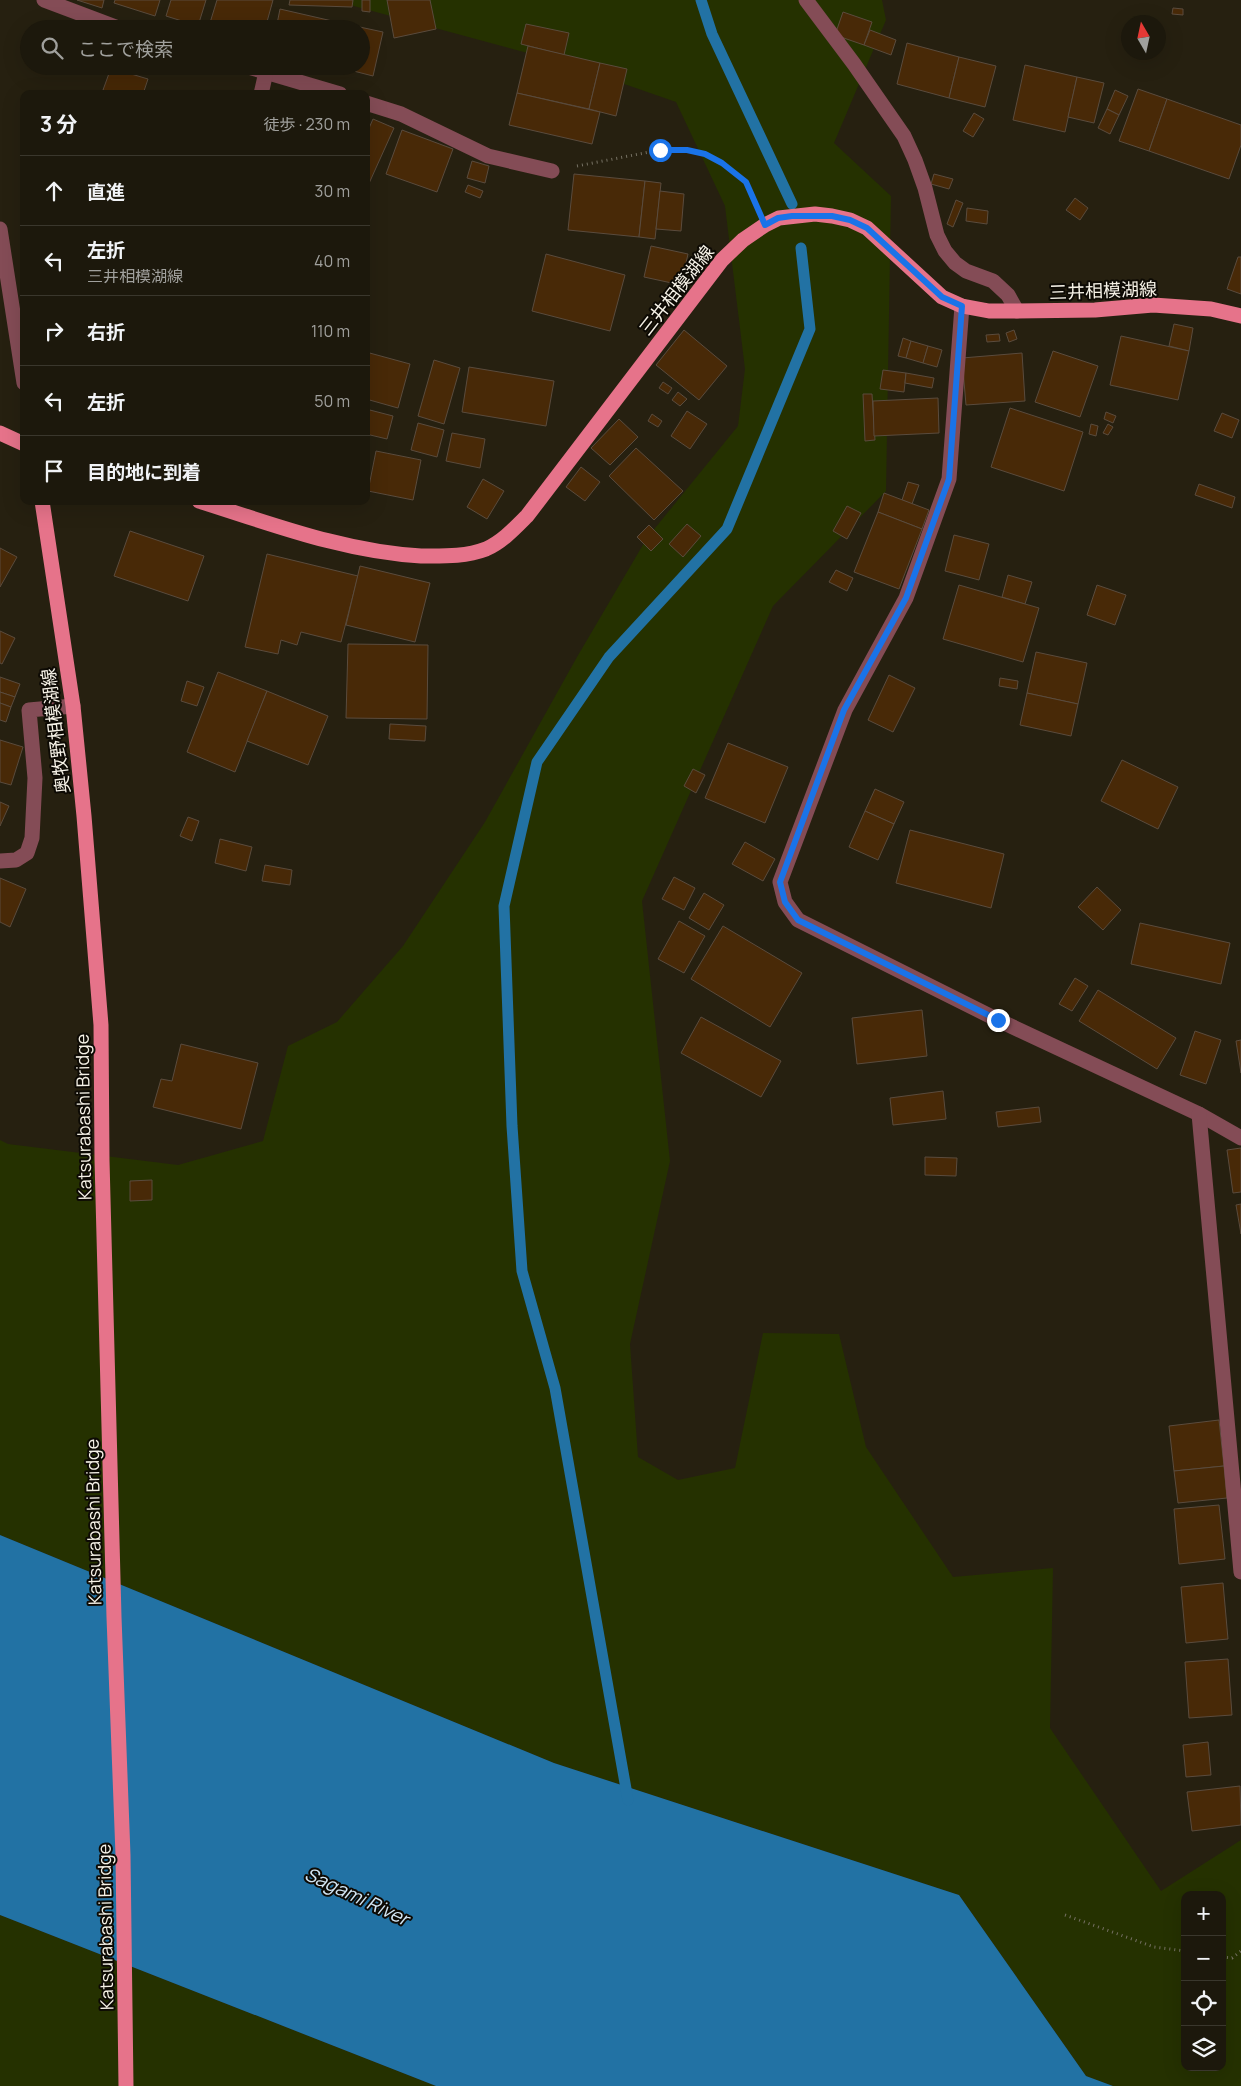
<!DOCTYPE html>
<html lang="ja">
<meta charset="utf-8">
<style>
body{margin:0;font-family:Manrope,"Noto Sans JP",sans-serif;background:#29251a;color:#f1f3f6}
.controls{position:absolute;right:15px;bottom:15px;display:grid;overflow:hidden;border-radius:10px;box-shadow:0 5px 20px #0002}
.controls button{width:45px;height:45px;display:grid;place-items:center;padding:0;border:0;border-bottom:1px solid #3a372d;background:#1c180c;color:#f1f3f6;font:25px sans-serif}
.compass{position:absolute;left:1121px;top:15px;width:45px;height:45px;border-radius:50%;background:#1c180c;box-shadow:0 5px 20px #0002;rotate:351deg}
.stop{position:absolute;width:15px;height:15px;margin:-11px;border:4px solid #1a73e8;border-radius:50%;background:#fff}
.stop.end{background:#1a73e8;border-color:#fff;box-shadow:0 1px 5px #0008}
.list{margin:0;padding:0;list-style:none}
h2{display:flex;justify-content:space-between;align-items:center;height:65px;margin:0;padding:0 20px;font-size:21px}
h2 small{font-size:16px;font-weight:400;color:#a0a09d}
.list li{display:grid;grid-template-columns:32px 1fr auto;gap:15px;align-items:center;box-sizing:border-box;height:70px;padding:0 20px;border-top:1px solid #3a372d}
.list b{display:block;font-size:19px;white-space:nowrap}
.list p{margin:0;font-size:16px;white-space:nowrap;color:#a0a09d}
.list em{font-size:16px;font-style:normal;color:#a0a09d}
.icon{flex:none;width:28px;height:28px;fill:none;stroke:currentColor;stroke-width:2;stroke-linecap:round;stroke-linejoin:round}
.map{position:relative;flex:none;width:1241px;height:2086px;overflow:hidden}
.search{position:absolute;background:#1c180c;box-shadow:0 5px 20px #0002;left:20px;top:20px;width:350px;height:55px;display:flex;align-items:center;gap:12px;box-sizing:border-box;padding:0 18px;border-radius:28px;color:#a0a09d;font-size:19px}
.panel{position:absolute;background:#1c180c;box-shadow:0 5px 20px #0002;left:20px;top:90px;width:350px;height:415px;border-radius:10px}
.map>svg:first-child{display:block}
.green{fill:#253100;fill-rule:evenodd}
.water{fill:#2272a4}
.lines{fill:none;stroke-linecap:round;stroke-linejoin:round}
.stream{stroke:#2272a4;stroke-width:11}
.building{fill:#482907;stroke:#5a4b3d}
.path{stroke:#767163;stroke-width:3;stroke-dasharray:1 4;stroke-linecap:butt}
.minor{stroke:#844c56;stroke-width:15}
.major{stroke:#e6738a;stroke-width:15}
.route{stroke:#1a73e8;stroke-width:6}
.labels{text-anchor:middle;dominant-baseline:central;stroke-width:4;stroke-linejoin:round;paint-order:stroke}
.street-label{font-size:18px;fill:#f6f2e7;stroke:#0d0a04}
.water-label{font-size:19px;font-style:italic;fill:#d3e6f4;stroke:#0d0a04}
</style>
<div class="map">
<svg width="1241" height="2086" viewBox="0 0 1241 2086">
<rect width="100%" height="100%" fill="#262010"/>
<g class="green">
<path d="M338 0H882L886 20 834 143 891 196 886 491 773 606 642 901 670 1161 630 1344 638 1457 678 1480 735 1468 763 1333 839 1334 866 1447 953 1577 1053 1568 1050 1728 1161 1891 1241 1840V2086H1113L1086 2076 959 1895 554 1763 0 1535V1140L8 1144 178 1165 263 1141 288 1046 337 1022 403 946 485 822 577 657 647 538 738 426 745 369 725 206 676 102 561 62 339 2ZM1185 1895H1222V2067H1185Z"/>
<path d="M0 1915 436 2086H0Z"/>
</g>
<path class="water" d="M0 1535 554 1763 959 1895 1086 2076 1113 2086H436L0 1915Z"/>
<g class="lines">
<g class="stream">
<path d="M701 0 712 34 792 204"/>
<path d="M628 1800 555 1388 522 1271 512 1126 504 906 537 762 609 657 727 529 810 329 801 248"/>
</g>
</g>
<g class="building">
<path d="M77 0H104L102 8Z"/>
<path d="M115 0H160L155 16 114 3Z"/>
<path d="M171 0H206L198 26 166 16Z"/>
<path d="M217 0H273L265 29H219L209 26Z"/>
<path d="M290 0H353L352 7 289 5Z"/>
<path d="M362 0H370V12L362 11Z"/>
<path d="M387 0H430L436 29 394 38Z"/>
<path d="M1173 8 1183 9V15L1172 14Z"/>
<path d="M280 9 341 23 339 29H276Z"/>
<path d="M843 12 872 22 864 45 835 35Z"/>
<path d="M341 23 383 32 373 76 334 66H361V29H339Z"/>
<path d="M526 24 569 33 564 55 521 44Z"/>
<path d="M870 30 896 40 891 55 864 45Z"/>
<path d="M907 43 959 57 949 98 897 84Z"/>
<path d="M528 46 600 63 589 109 517 93Z"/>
<path d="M959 57 996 66 985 107 949 98Z"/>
<path d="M600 63 627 69 616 116 589 109Z"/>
<path d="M1025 65 1077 77 1065 132 1013 120Z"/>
<path d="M111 68 148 79 143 94H115L103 90Z"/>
<path d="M1077 77 1104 83 1094 123 1068 117Z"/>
<path d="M1138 89 1167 99 1149 151 1119 141Z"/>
<path d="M1115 90 1128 96 1119 115 1107 109Z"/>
<path d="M517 93 600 112 592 144 509 125Z"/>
<path d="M1167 99 1241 125V145L1229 179 1149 151Z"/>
<path d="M1107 109 1119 115 1110 134 1098 128Z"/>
<path d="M974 113 984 119 973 137 963 131Z"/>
<path d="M373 119 394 128 366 190V135Z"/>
<path d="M402 130 453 149 437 192 386 174Z"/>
<path d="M472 161 489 166 485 183 467 178Z"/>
<path d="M574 174 645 181 639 237 568 230Z"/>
<path d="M934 174 953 179 949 189 931 184Z"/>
<path d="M645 181 661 183 655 239 639 237Z"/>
<path d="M468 185 483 191 480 198 465 192Z"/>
<path d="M660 191 684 194 681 231 656 229Z"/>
<path d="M1075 198 1088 208 1080 220 1066 210Z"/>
<path d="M956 200 963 203 953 227 947 224Z"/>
<path d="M967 208 988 211 987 224 966 221Z"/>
<path d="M651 246 688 254 681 285 644 277Z"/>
<path d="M546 254 625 275 610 331 532 311Z"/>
<path d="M1238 257H1241V294L1227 289Z"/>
<path d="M1174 324 1193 328 1189 351 1169 346Z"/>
<path d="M684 330 727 366 699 400 656 365Z"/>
<path d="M1014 330 1017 339 1009 342 1006 333Z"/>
<path d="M999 334 1000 341 987 342 986 335Z"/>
<path d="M1121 336 1189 351 1178 400 1110 385Z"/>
<path d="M903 338 911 341 906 358 898 356Z"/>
<path d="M911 341 928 346 923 363 906 358Z"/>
<path d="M928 346 942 350 937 367 923 363Z"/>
<path d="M1053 351 1098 366 1080 417 1035 402Z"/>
<path d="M366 352 410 364 398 408 366 399Z"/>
<path d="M1022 353 1025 401 966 405 962 358Z"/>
<path d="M434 360 460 368 444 424 418 416Z"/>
<path d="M469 367 554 381 546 426 462 412Z"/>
<path d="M883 370 906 373 904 392 880 389Z"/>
<path d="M906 373 934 378 932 388 905 383Z"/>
<path d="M663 382 672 388 668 394 659 388Z"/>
<path d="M678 392 687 399 680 406 672 400Z"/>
<path d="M863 394H872L875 440 865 441Z"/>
<path d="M938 398 939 433 874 436 873 401Z"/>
<path d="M1010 408 1083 432 1064 491 991 467Z"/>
<path d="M366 409 393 416 387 439 366 434Z"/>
<path d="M687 411 707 424 690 449 671 436Z"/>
<path d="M1106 412 1116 416 1113 423 1104 419Z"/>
<path d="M1222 413 1239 420 1232 438 1214 431Z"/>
<path d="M652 414 662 421 658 427 648 421Z"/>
<path d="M619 419 638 437 610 465 591 448Z"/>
<path d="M418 423 444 430 437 457 411 450Z"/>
<path d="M1091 424 1098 426 1096 436 1089 434Z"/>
<path d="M1108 424 1113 427 1108 435 1103 433Z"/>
<path d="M452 433 485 439 480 468 446 461Z"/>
<path d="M636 448 683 491 654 520 609 476Z"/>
<path d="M376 451 421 460 413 500 368 491Z"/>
<path d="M581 467 600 482 585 501 566 487Z"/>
<path d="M483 479 504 491 487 519 467 507Z"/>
<path d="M908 482 919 485 912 504 902 500Z"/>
<path d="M1199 484 1235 497 1232 508 1195 495Z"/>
<path d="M884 493 929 510 922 529 878 512Z"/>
<path d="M847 506 861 513 847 539 833 531Z"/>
<path d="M878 512 922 529 899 589 854 572Z"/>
<path d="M687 524 701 536 683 557 669 544Z"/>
<path d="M649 525 663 539 651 551 637 537Z"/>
<path d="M130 531 204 556 188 601 114 576Z"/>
<path d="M954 535 989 544 979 580 945 571Z"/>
<path d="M0 548 17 557 0 587Z"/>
<path d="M267 554 358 576 341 642 301 632 297 645 281 640 278 654 245 647Z"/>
<path d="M360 566 430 583 415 642 346 625Z"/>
<path d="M836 570 853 578 847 591 829 582Z"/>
<path d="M1008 575 1032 582 1025 604 1002 597Z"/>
<path d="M959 585 1039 608 1023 662 943 639Z"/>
<path d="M1097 585 1126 595 1115 625 1087 615Z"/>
<path d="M0 631 15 638 2 664 0 663Z"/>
<path d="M348 644 428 645 427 719 346 718Z"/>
<path d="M1036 652 1087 663 1078 704 1027 693Z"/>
<path d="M218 672 267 691 235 772 187 752Z"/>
<path d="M889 675 915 688 893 732 868 720Z"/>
<path d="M0 677 20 684 15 697 0 692Z"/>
<path d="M1000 678 1018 681 1017 689 999 686Z"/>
<path d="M187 681 204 687 197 706 181 701Z"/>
<path d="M267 691 328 716 308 765 247 741Z"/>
<path d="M0 692 15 697 11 707 0 703Z"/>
<path d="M1027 693 1078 704 1071 736 1020 725Z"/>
<path d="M0 703 11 707 6 722 0 720Z"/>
<path d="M390 724 426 726 425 741 389 739Z"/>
<path d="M0 740 23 747 11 785 0 782Z"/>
<path d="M728 743 788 767 765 823 705 798Z"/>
<path d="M1122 760 1178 787 1158 829 1101 801Z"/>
<path d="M693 769 705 775 696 793 684 786Z"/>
<path d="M875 789 904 802 894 824 865 811Z"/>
<path d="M0 802 9 806 0 826Z"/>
<path d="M865 811 894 824 878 860 849 847Z"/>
<path d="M188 817 199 821 192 841 180 836Z"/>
<path d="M910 830 1004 854 991 908 896 883Z"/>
<path d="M220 839 252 847 246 871 215 863Z"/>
<path d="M745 842 775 859 763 881 732 864Z"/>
<path d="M265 865 292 870 290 885 262 881Z"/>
<path d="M674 877 695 888 684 910 662 899Z"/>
<path d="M0 878 26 889 10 927 0 922Z"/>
<path d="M1097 887 1121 910 1103 930 1078 907Z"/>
<path d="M704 893 724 905 709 930 689 918Z"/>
<path d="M679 921 705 936 684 973 658 959Z"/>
<path d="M1140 923 1230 943 1221 984 1131 964Z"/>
<path d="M723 926 802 973 770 1027 691 979Z"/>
<path d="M1075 978 1088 986 1072 1011 1059 1004Z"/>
<path d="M1098 990 1176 1038 1157 1069 1079 1021Z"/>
<path d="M922 1010 927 1056 857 1064 852 1018Z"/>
<path d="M701 1017 781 1061 761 1097 681 1053Z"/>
<path d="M1195 1031 1221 1040 1206 1084 1180 1075Z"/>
<path d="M1241 1040V1073L1236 1041Z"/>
<path d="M181 1044 258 1063 241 1129 153 1107 161 1079 172 1081Z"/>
<path d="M943 1091 946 1119 893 1125 890 1098Z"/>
<path d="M1039 1107 1041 1122 998 1127 996 1112Z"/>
<path d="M1241 1148V1192L1233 1193 1227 1150Z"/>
<path d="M925 1157 957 1158 956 1176 925 1175Z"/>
<path d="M152 1180V1200L130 1201V1181Z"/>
<path d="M1241 1204V1234L1236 1205Z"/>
<path d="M1219 1420 1224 1466 1174 1471 1169 1426Z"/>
<path d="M1224 1466 1227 1498 1178 1503 1174 1471Z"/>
<path d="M1219 1505 1225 1559 1179 1564 1174 1509Z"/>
<path d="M1223 1583 1228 1639 1186 1643 1181 1587Z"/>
<path d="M1228 1659 1232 1715 1189 1718 1185 1662Z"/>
<path d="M1208 1742 1211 1775 1186 1777 1183 1745Z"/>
<path d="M1240 1786 1241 1825 1192 1831 1187 1792Z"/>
</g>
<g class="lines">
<g class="path">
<path d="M577 166 660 150H687L705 154 722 163 746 182 756 201"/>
<path d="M1065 1915 1154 1947 1185 1951"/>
<path d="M1222 1957 1232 1958 1241 1951"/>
</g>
<g class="minor">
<path d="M44 0 121 29"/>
<path d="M806 0 854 64 904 136 915 160 925 188 937 235 945 251 955 263 966 271 993 281 1008 295 1017 311"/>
<path d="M245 66 340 94"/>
<path d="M261 94 266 72"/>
<path d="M366 103 401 114 488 156 552 171"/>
<path d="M0 229 24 383"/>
<path d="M962 306 949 479 906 598 845 710 780 882 785 902 798 920 998 1020 1199 1114 1241 1138"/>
<path d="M0 861 16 860 27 853 32 838 35 778 29 710 73 706"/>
<path d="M1199 1114 1241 1572"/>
</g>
<g class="major">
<path d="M0 433 24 444"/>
<path d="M42 501 73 706 84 816 101 1025 102 1160 114 1617 123 1855 126 2086"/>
<path d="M199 501C272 524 345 552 421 556 443 556 465 557 486 549 502 542 515 528 527 516L722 260 743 240 765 225 779 218 815 214 832 216 850 220 867 228 942 297 962 306 989 311H1017L1095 310 1153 305 1211 309 1241 316"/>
</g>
</g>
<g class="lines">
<path class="route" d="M660 150H687L705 154 722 163 746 182 765 225 778 218 792 216H832L850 220 867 228 942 297 962 306 949 479 906 598 844 710 780 882 785 902 798 920 998 1020"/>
</g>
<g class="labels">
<g class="street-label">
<text transform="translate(676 290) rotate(-52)">三井相模湖線</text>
<text transform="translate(1103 290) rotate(-2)">三井相模湖線</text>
<text transform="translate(55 731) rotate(-97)">奥牧野相模湖線</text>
<text transform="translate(83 1117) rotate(-91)">Katsurabashi Bridge</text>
<text transform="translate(93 1522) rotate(-91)">Katsurabashi Bridge</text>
<text transform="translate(105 1927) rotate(-91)">Katsurabashi Bridge</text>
</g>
<g class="water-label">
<text transform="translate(357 1896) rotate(25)">Sagami River</text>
</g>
</g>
</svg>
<div class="controls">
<button>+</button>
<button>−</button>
<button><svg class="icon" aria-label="locate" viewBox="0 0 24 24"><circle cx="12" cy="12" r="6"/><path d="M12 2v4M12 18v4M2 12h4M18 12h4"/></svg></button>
<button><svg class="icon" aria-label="layers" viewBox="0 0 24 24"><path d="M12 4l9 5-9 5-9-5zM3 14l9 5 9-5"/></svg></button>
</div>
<svg class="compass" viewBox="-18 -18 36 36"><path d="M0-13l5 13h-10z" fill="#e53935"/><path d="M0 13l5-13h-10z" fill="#a0a09d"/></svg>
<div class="stop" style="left:660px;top:150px"></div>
<div class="stop end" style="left:998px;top:1020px"></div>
<div class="search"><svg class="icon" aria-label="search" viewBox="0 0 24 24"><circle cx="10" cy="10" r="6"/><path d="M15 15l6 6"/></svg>ここで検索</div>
<section class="panel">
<h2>3 分<small>徒歩 · 230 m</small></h2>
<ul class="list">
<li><svg class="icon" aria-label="ahead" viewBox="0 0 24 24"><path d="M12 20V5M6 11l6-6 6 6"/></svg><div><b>直進</b></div><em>30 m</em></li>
<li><svg class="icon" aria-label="left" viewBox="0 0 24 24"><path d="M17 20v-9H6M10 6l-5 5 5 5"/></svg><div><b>左折</b><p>三井相模湖線</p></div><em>40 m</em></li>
<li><svg class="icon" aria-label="right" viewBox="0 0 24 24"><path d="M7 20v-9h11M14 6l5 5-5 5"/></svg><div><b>右折</b></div><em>110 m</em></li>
<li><svg class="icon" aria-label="left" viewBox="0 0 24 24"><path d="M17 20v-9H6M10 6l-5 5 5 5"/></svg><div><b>左折</b></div><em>50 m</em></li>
<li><svg class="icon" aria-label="arrive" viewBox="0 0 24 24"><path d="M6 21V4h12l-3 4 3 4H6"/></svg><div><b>目的地に到着</b></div></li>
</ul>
</section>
</div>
